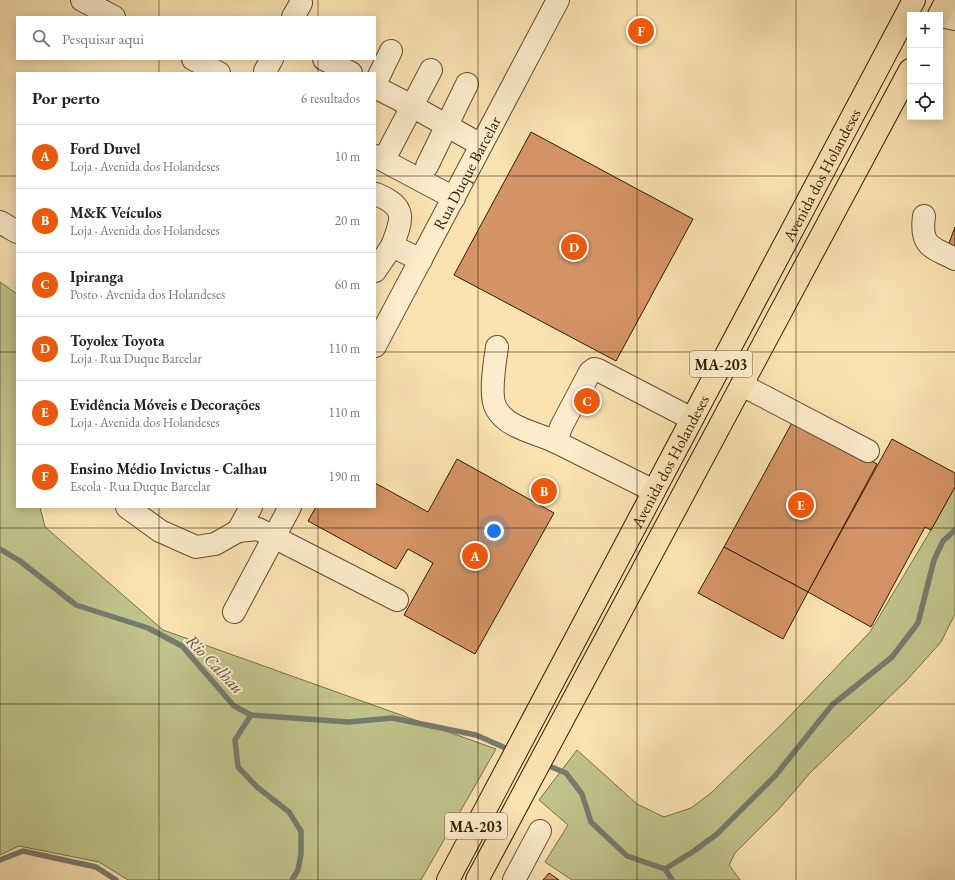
<!DOCTYPE html>
<html lang="pt">
<meta charset="utf-8">
<style>
body{margin:0;font-family:"EB Garamond",serif;background:#f6f6f6;color:#222}
.controls{position:absolute;right:12px;top:12px;display:grid;overflow:hidden;border-radius:0px;box-shadow:0 2px 10px #0003}
.controls button{width:36px;height:36px;display:grid;place-items:center;padding:0;border:0;border-bottom:1px solid #e0e0e0;background:#fff;color:#222;font:20px sans-serif}
.you{position:absolute;left:494px;top:531px;width:14px;height:14px;margin:-10px;border:3px solid #fff;border-radius:50%;background:#1a73e8;box-shadow:0 0 0 6px #1a73e833}
.badge{display:grid;place-items:center;width:26px;height:26px;border-radius:50%;background:#ea580c;color:#fff;font-size:13px;font-weight:700}
.pin{position:absolute;translate:-50% -50%;border:2px solid #fff;box-shadow:0 1px 4px #0006}
.list{margin:0;padding:0;list-style:none}
h2{display:flex;justify-content:space-between;align-items:center;height:52px;margin:0;padding:0 16px;font-size:17px}
h2 small{font-size:13px;font-weight:400;color:#767676}
.list li{display:grid;grid-template-columns:26px 1fr auto;gap:12px;align-items:center;box-sizing:border-box;height:64px;padding:0 16px;border-top:1px solid #e0e0e0}
.list b{display:block;font-size:15px;white-space:nowrap}
.list p{margin:0;font-size:13px;white-space:nowrap;color:#767676}
.list em{font-size:13px;font-style:normal;color:#767676}
.icon{flex:none;width:22px;height:22px;fill:none;stroke:currentColor;stroke-width:2;stroke-linecap:round;stroke-linejoin:round}
.map{position:relative;flex:none;width:955px;height:880px;overflow:hidden}
.search{position:absolute;background:#fff;box-shadow:0 2px 10px #0003;left:16px;top:16px;width:360px;height:44px;display:flex;align-items:center;gap:10px;box-sizing:border-box;padding:0 14px;border-radius:0px;color:#767676;font-size:15px}
.panel{position:absolute;background:#fff;box-shadow:0 2px 10px #0003;left:16px;top:72px;width:360px;height:436px;border-radius:0px}
.map>svg:first-child{display:block}
.green{fill:#c0c38a;stroke:#787046}
.lines{fill:none;stroke-linecap:round;stroke-linejoin:round}
.stream{stroke:#767b6f;stroke-width:5.5}
.building{fill:#d59465;stroke:#311d01}
.minor-casing{stroke:#634e2d;stroke-width:24}
.major-casing{stroke:#311d01;stroke-width:24}
.minor{stroke:#fceccc;stroke-width:22}
.major{stroke:#fae2b1;stroke-width:22}
.grid{fill:none;stroke:#311d01;stroke-width:1;stroke-opacity:0.55}
.labels{text-anchor:middle;dominant-baseline:central;stroke-width:4;stroke-linejoin:round;paint-order:stroke}
.shield{fill:#fceccc;stroke:#6e5b3e;stroke-width:1}
.shield-label{font-size:15px;font-weight:bold;fill:#311d01}
.street-label{font-size:16px;fill:#311d01;stroke:#fceccc}
.water-label{font-size:17px;font-style:italic;fill:#595441;stroke:#fceccc}
</style>
<div class="map">
<svg width="955" height="880" viewBox="0 0 955 880">
<rect width="100%" height="100%" fill="#fae2b1"/>
<filter id="stains"><feTurbulence type="fractalNoise" baseFrequency=".005" numOctaves="4"/><feColorMatrix values="0 0 0 0 .2 0 0 0 0 .09 0 0 0 0 .02 0 0 0 .5 -.17"/></filter>
<radialGradient id="worn" r=".72"><stop offset=".6" stop-color="#630" stop-opacity="0"/><stop offset="1" stop-color="#630" stop-opacity=".3"/></radialGradient>
<g class="green">
<path d="M0 282 17 294V507H40L45 527 163 630 496 749 421 880H128L99 862 19 846 0 855Z"/>
<path d="M955 487V614L941 642 906 681 810 773 778 810 735 853 729 865 740 880H572L545 862 568 825 539 800 577 750 637 804 664 817 691 808 711 793 783 723 870 632 931 530Z"/>
</g>
<g class="lines">
<g class="stream">
<path d="M0 549 20 561 76 605 148 628 182 646 234 706 251 715 349 722 392 718 476 735 512 751"/>
<path d="M251 715 235 740 238 767 257 787 289 812 301 831V854L298 870 292 880"/>
<path d="M544 764 566 773 582 794 591 822 627 856 665 869 694 851 717 834 775 776 832 705 892 657 918 623 934 560 943 541 955 530"/>
<path d="M0 860 23 851 96 867 116 880"/>
<path d="M665 869 672 880"/>
</g>
</g>
<g class="building">
<path d="M531 132 693 219 616 361 454 275Z"/>
<path d="M955 227V249L948 246Z"/>
<path d="M794 419 877 464 808 592 724 547Z"/>
<path d="M892 439 955 473V487L931 530 925 527 871 627 808 592Z"/>
<path d="M457 459 554 513 475 654 404 615 433 563 408 549 396 569 308 521 316 507H375V483L428 512Z"/>
<path d="M724 547 808 592 783 639 698 593Z"/>
<path d="M549 873 559 880H543Z"/>
</g>
<g class="lines">
<g class="minor-casing">
<g id="minor">
<path d="M82 0 114 17"/>
<path d="M940 16 955 19"/>
<path d="M293 17 301 3"/>
<path d="M193 59 219 73"/>
<path d="M324 59 351 73"/>
<path d="M265 71 272 59"/>
<path d="M375 84 391 51"/>
<path d="M375 87 412 106 481 145"/>
<path d="M389 150 431 70"/>
<path d="M375 156 454 198"/>
<path d="M427 166 467 84"/>
<path d="M376 194C407 207 403 218 392 246"/>
<path d="M924 216C920 246 931 247 955 259"/>
<path d="M0 222 17 232"/>
<path d="M375 271 392 246 421 260"/>
<path id="s1" d="M375 346 558 0"/>
<path d="M497 347C495 361 489 396 496 408 500 416 508 422 516 426 528 432 543 436 556 442"/>
<path d="M742 385 868 451"/>
<path d="M654 491 556 442 561 427 590 372 594 369 598 370 692 419"/>
<path d="M127 507 160 531 196 547 215 544 238 531 258 529 397 600"/>
<path d="M238 531 251 507"/>
<path d="M234 612 290 507"/>
<path d="M514 880 540 831"/>
</g>
</g>
<g class="major-casing">
<g id="major">
<path d="M939 15 947 0"/>
<path id="s2" d="M448 880 914 0"/>
<path d="M477 880 910 70"/>
</g>
</g>
<use href="#minor" class="minor"/>
<use href="#major" class="major"/>
</g>
<path class="grid" d="M159 0V17M318 0V17M478 0V880M637 0V880M796 0V880M159 59V73M318 59V73M0 176H17M375 176H955M0 352H17M375 352H955M159 507V880M318 507V880M0 528H955M0 704H955"/>
<g class="labels">
<g class="shield">
<rect x="690" y="351" width="62" height="26" rx="3"/>
<rect x="445" y="813" width="62" height="26" rx="3"/>
</g>
<g class="shield-label">
<text x="721" y="364">MA-203</text>
<text x="476" y="826">MA-203</text>
</g>
<g class="street-label">
<text stroke="none"><textPath href="#s1" startOffset="196">Rua Duque Barcelar</textPath></text>
<text stroke="none"><textPath href="#s2" startOffset="798">Avenida dos Holandeses</textPath></text>
<text stroke="none"><textPath href="#s2" startOffset="474">Avenida dos Holandeses</textPath></text>
</g>
<g class="water-label">
<text transform="translate(215 664) rotate(46)">Rio Calhau</text>
</g>
</g>
<rect width="100%" height="100%" filter="url(#stains)"/>
<rect width="100%" height="100%" fill="url(#worn)"/>
</svg>
<div class="controls">
<button>+</button>
<button>−</button>
<button><svg class="icon" aria-label="locate" viewBox="0 0 24 24"><circle cx="12" cy="12" r="6"/><path d="M12 2v4M12 18v4M2 12h4M18 12h4"/></svg></button>
</div>
<div class="you"></div>
<div class="pin badge" style="left:475px;top:556px">A</div>
<div class="pin badge" style="left:544px;top:491px">B</div>
<div class="pin badge" style="left:587px;top:401px">C</div>
<div class="pin badge" style="left:574px;top:247px">D</div>
<div class="pin badge" style="left:801px;top:505px">E</div>
<div class="pin badge" style="left:641px;top:31px">F</div>
<div class="search"><svg class="icon" aria-label="search" viewBox="0 0 24 24"><circle cx="10" cy="10" r="6"/><path d="M15 15l6 6"/></svg>Pesquisar aqui</div>
<section class="panel">
<h2>Por perto<small>6 resultados</small></h2>
<ul class="list">
<li><span class="badge">A</span><div><b>Ford Duvel</b><p>Loja · Avenida dos Holandeses</p></div><em>10 m</em></li>
<li><span class="badge">B</span><div><b>M&amp;K Veículos</b><p>Loja · Avenida dos Holandeses</p></div><em>20 m</em></li>
<li><span class="badge">C</span><div><b>Ipiranga</b><p>Posto · Avenida dos Holandeses</p></div><em>60 m</em></li>
<li><span class="badge">D</span><div><b>Toyolex Toyota</b><p>Loja · Rua Duque Barcelar</p></div><em>110 m</em></li>
<li><span class="badge">E</span><div><b>Evidência Móveis e Decorações</b><p>Loja · Avenida dos Holandeses</p></div><em>110 m</em></li>
<li><span class="badge">F</span><div><b>Ensino Médio Invictus - Calhau</b><p>Escola · Rua Duque Barcelar</p></div><em>190 m</em></li>
</ul>
</section>
</div>
